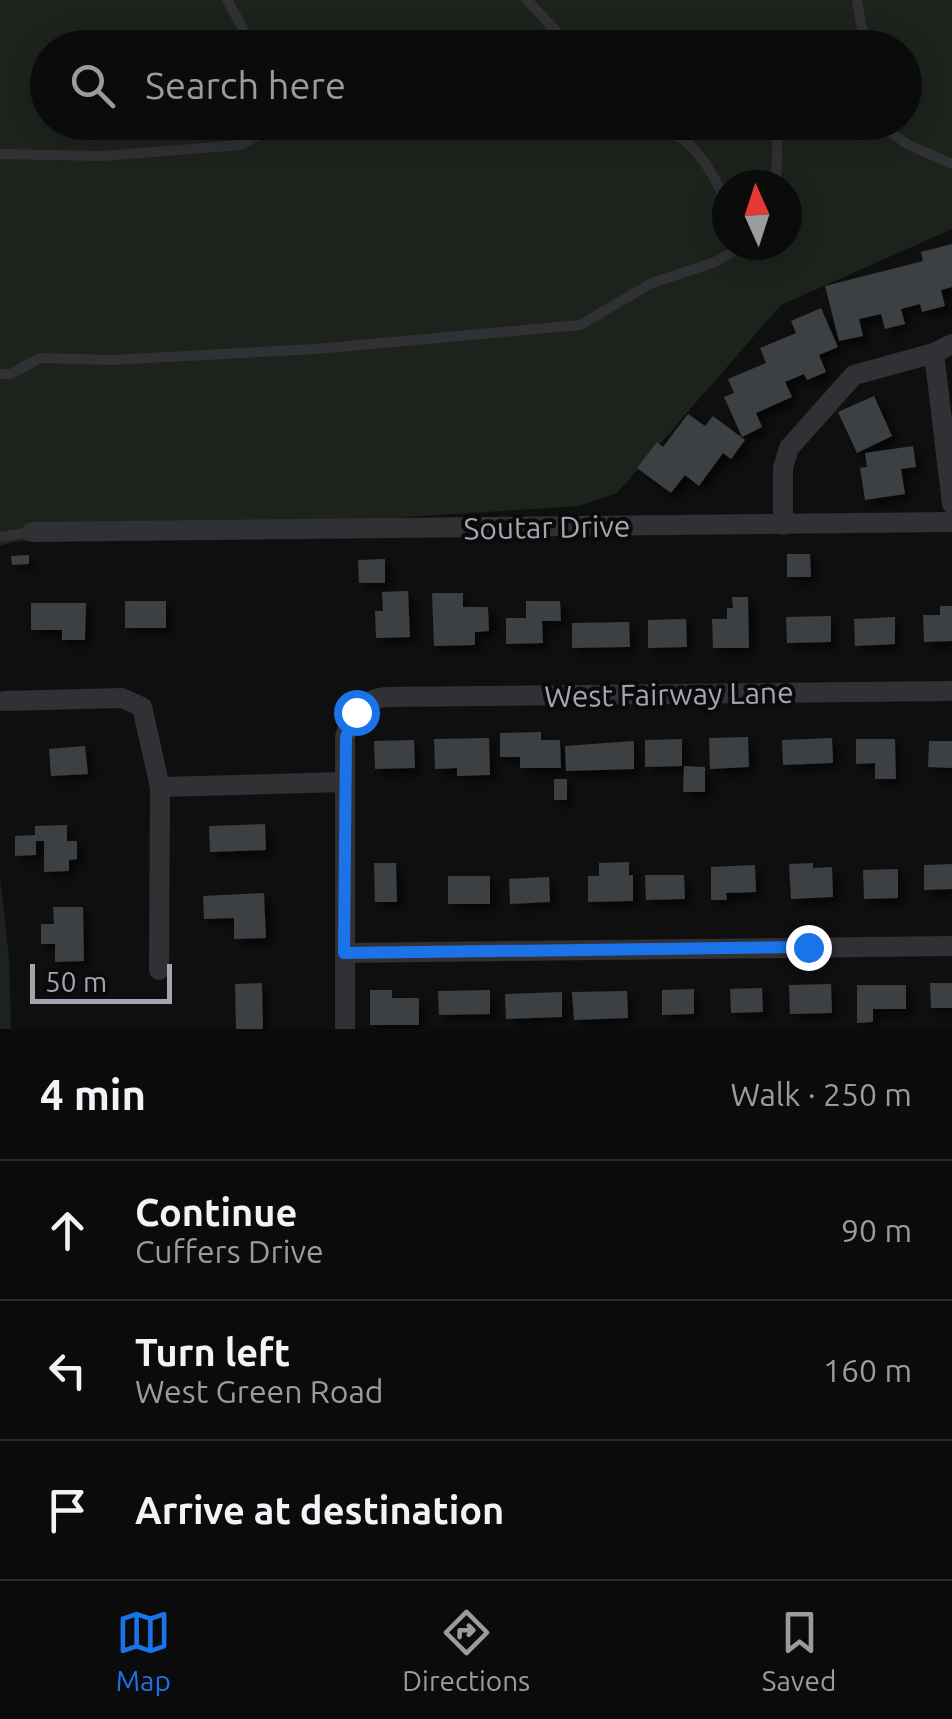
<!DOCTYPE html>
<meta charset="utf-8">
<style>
body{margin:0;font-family:Ubuntu,sans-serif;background:#19191a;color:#f1f3f6}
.compass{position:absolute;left:712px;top:170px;width:90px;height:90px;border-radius:50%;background:#0b0b0c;box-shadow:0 5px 25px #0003;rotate:357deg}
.scale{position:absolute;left:30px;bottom:25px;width:142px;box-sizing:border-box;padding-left:10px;border:5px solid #a2a6b0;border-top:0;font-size:28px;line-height:35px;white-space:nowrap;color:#a2a6b0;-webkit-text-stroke:8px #0a0a0b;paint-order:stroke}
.stop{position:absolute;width:30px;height:30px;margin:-22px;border:8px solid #1a73e8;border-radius:50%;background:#fff}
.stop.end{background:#1a73e8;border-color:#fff;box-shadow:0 2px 10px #0008}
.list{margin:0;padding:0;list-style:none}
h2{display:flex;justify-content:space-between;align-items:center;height:130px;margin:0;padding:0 40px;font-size:42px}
h2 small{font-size:32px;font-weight:400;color:#9a9b9d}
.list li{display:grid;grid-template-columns:65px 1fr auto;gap:30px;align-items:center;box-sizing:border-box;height:140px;padding:0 40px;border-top:2px solid #2b2b2d}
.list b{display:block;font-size:38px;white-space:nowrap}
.list p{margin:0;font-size:32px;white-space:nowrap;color:#9a9b9d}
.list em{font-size:32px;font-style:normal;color:#9a9b9d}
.icon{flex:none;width:55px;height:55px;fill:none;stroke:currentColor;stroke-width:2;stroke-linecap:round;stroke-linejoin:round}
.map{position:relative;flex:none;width:952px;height:1029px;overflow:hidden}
.search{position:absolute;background:#0b0b0c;box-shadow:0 5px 25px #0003;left:30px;right:30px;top:30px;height:110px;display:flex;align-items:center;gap:25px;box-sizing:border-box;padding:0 35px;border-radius:55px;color:#9a9b9d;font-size:38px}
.sheet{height:550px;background:#0b0b0c}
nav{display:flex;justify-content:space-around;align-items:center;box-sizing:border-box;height:140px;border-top:2px solid #2b2b2d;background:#0b0b0c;font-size:28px;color:#9a9b9d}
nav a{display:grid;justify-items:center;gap:5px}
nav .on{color:#1a73e8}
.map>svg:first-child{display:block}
.green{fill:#1c231d;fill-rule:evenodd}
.building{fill:#3e3f43;filter:url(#shadow)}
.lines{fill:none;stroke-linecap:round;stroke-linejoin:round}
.service{stroke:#313135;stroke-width:10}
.minor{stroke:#313135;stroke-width:20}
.route{stroke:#1a73e8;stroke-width:12}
.labels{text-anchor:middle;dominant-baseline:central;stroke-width:8;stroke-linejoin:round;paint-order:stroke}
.street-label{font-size:30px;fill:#a2a6b0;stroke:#0a0a0b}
</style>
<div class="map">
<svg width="952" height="1029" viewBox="0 0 952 1029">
<defs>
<filter id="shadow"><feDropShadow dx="6" dy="6" stdDeviation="5" flood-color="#0009"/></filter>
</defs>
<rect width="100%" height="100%" fill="#0f0f10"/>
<g class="green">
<path d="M0 0H952V229L781 305 617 493 579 506 14 542 0 546ZM48 48H904V122H48ZM727 185H787V245H727Z"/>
<path d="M0 876 9 957 11 1029H0Z"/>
</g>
<g class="building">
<path d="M952 244V287L941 290 945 306 922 312 920 304 901 309 905 324 885 329 881 314 859 319 863 336 839 341 825 286 923 261 921 252Z"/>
<path d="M821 308 838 347 819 355 826 372 807 380 804 374 785 382 792 397 756 413 762 427 742 437 724 397 734 393 728 379 766 363 760 348 796 333 791 321Z"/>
<path d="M874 396 892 436 857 453 838 412Z"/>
<path d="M688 414 705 426 713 416 745 440 731 459 723 453 699 486 685 475 671 493 637 468 657 442 663 447Z"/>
<path d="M913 446 916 467 901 469 905 494 865 500 860 468 867 467 865 453Z"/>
<path d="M787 554H810L811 577H787Z"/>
<path d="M29 555V564L12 565 11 556Z"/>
<path d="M385 559V583H359L358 560Z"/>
<path d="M408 591 410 637 376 638 375 611H383L382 592Z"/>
<path d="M432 593H463V607H488L489 631 475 632V645L434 646Z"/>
<path d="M732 597H748L749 648H713L712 619H727V608H733Z"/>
<rect x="125" y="601" width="41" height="27"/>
<path d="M526 601H560L561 621H542L543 643 506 644V618H526Z"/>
<path d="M31 603H86L85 640H62V630H31Z"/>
<path d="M940 606H952V641L924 642 923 615H940Z"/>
<path d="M831 616V642L787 643 786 617Z"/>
<path d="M895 617V644L855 646 854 619Z"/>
<path d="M686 619 687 647 648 648V620Z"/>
<path d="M629 622 630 647 572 648V623Z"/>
<path d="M541 732V740H560L561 768H520V757H500V733Z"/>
<path d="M748 737 749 767 710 769 709 738Z"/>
<path d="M489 738 490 775 457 776V768L435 769 434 739Z"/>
<path d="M832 738 833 763 783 765 782 740Z"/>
<path d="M682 739V766L645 767V740Z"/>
<path d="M856 739H895L896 779H875V763L856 764Z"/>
<path d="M414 740 415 768 375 769 374 741Z"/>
<path d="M634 741V769L566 771 565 746Z"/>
<path d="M929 741H952V768L928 767Z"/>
<path d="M85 746 88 774 51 776 49 749Z"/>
<path d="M684 766 705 767V792H683Z"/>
<rect x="554" y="779" width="13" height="21"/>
<path d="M265 824 266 850 210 852 209 826Z"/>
<path d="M67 825V841H77V859L69 860V871L44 872V841H36V855L15 856V836L35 835V826Z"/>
<path d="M629 862V875H633V901L588 902V876H599V863Z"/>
<path d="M374 863H396L397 902H375Z"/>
<path d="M813 863V868L832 867 833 897 791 899 789 864Z"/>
<path d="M952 864V889L924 890V865Z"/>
<path d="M755 865 756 892 726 893 727 900H711V867Z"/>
<path d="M898 869V898L864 899 863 870Z"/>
<path d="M645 875H684L685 899 646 900Z"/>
<rect x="448" y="876" width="42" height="28"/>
<path d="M549 877 550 902 510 904 509 879Z"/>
<path d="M264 893 266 938 234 939V918L204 919 203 896Z"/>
<path d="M53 907H83L84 961 55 962V944H41V924H54Z"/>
<path d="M262 983 263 1029H236L235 984Z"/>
<path d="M930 983H952V1008H931Z"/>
<path d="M831 984 832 1013 790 1014 789 985Z"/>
<path d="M857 985H906V1009H873V1022L857 1023Z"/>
<path d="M762 988 763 1012 731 1013 730 989Z"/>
<path d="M694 989V1014L662 1015V990Z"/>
<path d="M370 990H392V998H419V1025H370Z"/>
<path d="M490 990V1014L439 1015 438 991Z"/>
<path d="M627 991 628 1018 574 1020 572 992Z"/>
<path d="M562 992V1017L506 1019 505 994Z"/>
</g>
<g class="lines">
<g class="service">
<path d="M227 0 254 48"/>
<path d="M527 0 572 48"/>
<path d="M853 48 862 29 857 0"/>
<path d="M642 122C653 135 672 130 684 140 704 156 719 184 727 207"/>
<path d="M876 122 907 144 952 164"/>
<path d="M0 154 103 156 241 145 274 126V122"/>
<path d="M776 185 778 122"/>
<path d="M0 374H11L40 358 112 360 316 349 580 325 652 283 715 262 745 245"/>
<path d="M0 537 32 532"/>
</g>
<g class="minor">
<path d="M934 353 952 504"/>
<path d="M783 525V468L789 448 854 375 934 353 952 344"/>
<path d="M32 532 952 522"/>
<path d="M4 701 122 698 142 707 160 787 159 970"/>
<path d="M160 787 344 782"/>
<path d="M345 953 952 946"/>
<path d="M345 1029V737C351 715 361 700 385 697L952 691"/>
</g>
</g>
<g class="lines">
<path class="route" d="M356 712 346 737 344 953 808 947"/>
</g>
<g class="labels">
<g class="street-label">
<text transform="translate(547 527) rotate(-1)">Soutar Drive</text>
<text transform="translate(669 694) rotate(-1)">West Fairway Lane</text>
</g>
</g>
</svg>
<svg class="compass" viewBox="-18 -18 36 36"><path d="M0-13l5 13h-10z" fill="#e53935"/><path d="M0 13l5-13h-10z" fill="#9a9b9d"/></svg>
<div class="scale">50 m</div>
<div class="stop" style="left:356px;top:712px"></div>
<div class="stop end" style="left:808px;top:947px"></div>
<div class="search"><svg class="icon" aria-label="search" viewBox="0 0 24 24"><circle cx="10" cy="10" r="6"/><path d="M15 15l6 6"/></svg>Search here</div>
</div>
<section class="sheet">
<h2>4 min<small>Walk · 250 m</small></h2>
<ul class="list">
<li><svg class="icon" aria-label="ahead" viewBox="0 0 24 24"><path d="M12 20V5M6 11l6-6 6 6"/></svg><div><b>Continue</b><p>Cuffers Drive</p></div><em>90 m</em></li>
<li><svg class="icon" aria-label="left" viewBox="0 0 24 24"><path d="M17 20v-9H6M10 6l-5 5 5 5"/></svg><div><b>Turn left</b><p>West Green Road</p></div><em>160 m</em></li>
<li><svg class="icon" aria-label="arrive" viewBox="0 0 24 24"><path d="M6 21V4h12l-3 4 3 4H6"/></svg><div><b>Arrive at destination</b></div></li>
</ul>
</section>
<nav>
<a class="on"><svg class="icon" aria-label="map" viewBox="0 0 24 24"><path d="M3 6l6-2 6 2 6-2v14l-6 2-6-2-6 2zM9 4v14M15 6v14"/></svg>Map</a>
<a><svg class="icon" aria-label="directions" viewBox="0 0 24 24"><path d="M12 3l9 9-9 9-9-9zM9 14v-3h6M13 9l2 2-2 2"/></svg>Directions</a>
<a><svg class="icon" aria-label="saved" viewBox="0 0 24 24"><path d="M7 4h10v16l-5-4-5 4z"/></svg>Saved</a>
</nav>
